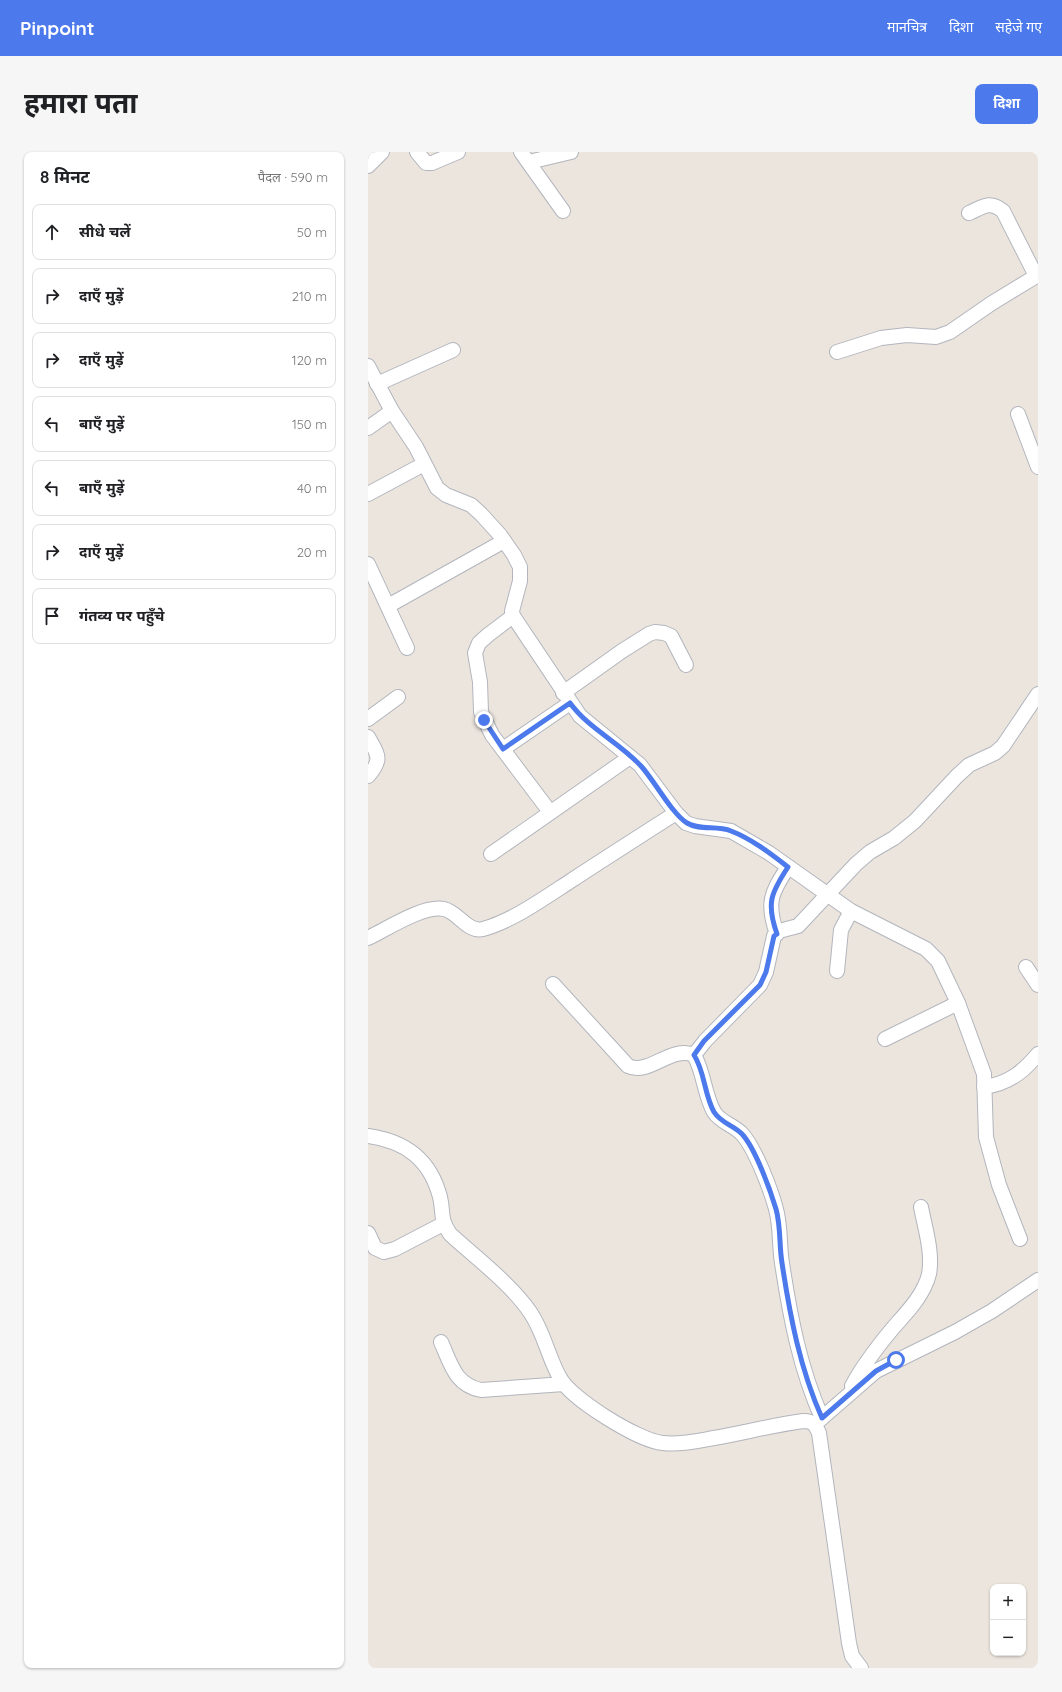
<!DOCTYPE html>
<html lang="hi">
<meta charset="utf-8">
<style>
body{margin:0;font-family:Quicksand,"Noto Sans Devanagari",sans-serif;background:#f6f6f6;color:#202124}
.controls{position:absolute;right:12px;bottom:12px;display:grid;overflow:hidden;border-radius:8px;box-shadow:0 1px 3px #0004}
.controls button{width:36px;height:36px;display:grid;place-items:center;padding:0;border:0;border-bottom:1px solid #e0e0e0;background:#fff;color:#202124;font:20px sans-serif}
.stop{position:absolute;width:12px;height:12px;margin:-9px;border:3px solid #4c79eb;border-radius:50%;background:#fff}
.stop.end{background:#4c79eb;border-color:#fff;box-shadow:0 1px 4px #0008}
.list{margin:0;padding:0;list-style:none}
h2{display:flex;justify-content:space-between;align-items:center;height:52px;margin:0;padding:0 16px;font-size:17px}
h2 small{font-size:13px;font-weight:400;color:#757577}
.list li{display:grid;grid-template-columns:26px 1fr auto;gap:12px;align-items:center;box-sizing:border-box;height:56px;margin:0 8px 8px;padding:0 8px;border:1px solid #e0e0e0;border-radius:8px}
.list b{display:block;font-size:15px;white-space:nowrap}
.list em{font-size:13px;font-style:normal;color:#757577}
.icon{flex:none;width:22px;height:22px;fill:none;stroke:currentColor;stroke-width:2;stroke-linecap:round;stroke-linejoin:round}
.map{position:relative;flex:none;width:670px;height:1516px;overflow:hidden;border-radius:8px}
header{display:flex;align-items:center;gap:24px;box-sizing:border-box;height:56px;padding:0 20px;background:#4c79eb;color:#fff}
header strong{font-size:19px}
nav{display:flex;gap:22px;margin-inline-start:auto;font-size:14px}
.intro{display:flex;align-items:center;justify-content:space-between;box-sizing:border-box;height:96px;padding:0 24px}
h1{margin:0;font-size:28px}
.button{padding:10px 18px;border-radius:8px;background:#4c79eb;color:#fff;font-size:14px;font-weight:700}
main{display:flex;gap:24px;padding:0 24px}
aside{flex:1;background:#fff;border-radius:8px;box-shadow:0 1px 3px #0004}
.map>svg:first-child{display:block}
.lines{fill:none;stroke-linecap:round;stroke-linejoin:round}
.minor-casing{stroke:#b2b5bd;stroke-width:16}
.minor{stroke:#fff;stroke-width:14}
.route{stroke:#4c79eb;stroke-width:5}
</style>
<header>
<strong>Pinpoint</strong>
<nav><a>मानचित्र</a><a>दिशा</a><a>सहेजे गए</a></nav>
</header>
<div class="intro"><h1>हमारा पता</h1><a class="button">दिशा</a></div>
<main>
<aside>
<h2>8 मिनट<small>पैदल · 590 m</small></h2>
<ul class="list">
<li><svg class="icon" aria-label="ahead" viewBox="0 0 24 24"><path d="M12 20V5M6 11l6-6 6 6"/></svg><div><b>सीधे चलें</b></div><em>50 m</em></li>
<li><svg class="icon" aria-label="right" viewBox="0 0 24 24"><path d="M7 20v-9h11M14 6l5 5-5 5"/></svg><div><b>दाएँ मुड़ें</b></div><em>210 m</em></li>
<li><svg class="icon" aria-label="right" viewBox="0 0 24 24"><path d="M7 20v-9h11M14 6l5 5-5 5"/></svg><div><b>दाएँ मुड़ें</b></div><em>120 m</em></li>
<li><svg class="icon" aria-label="left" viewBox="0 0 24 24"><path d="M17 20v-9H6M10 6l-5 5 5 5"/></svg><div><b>बाएँ मुड़ें</b></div><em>150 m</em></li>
<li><svg class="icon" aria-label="left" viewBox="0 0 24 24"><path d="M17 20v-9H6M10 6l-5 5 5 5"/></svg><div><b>बाएँ मुड़ें</b></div><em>40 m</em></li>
<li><svg class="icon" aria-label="right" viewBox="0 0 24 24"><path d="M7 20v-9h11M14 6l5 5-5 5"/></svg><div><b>दाएँ मुड़ें</b></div><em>20 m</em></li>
<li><svg class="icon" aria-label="arrive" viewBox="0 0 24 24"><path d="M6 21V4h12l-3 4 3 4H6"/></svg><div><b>गंतव्य पर पहुँचे</b></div></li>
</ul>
</aside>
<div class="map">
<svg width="670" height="1516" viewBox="0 0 670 1516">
<rect width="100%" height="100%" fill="#ece5de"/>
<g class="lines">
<g class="minor-casing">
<g id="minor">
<path d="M49 0 58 11H64L90 0"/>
<path d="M153 0 195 59"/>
<path d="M161 10 203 0"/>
<path d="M0 14 14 0"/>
<path d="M601 61C615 55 621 48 635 59L668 124"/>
<path d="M469 200 513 186 539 183 568 185 582 180 624 151 670 123"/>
<path d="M0 214 24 259 48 295 69 336 78 343 103 353 113 362 132 383 146 403 152 415V429L144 459 145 464 212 564 272 613 308 661 318 671 327 674 363 679 401 701 483 759 558 797 570 809 590 851 616 922 618 985 631 1033 652 1087"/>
<path d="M9 232 85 198"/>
<path d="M650 262 670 315"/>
<path d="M0 276 24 259"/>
<path d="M0 342 56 312"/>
<path d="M0 412 39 496"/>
<path d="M20 454 136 389"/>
<path d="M145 464 120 483 111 491 107 501 112 530 113 560 124 583 182 660"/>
<path d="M195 541 254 499 281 482 287 480 296 481 303 484 318 513"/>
<path d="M0 567 30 545"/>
<path d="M0 585C10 603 15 607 0 624"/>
<path d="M135 597 202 551"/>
<path d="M123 702 262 605"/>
<path d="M409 782C398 751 403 741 420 715"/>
<path d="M0 786C19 777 55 753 76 757 90 760 100 781 115 777 144 769 175 747 201 730 236 707 272 684 308 661"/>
<path d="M658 815 670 833"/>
<path d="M469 819 473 778 483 759"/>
<path d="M185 832 260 914C281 924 303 893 326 903 336 920 336 942 346 960 353 971 366 973 374 982 387 996 403 1038 408 1057 413 1075 411 1093 414 1111 422 1164 432 1217 454 1266"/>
<path d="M517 887 590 851"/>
<path d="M326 903 337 889 392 833 398 820 406 784 411 779 430 774 488 712 502 700 526 686 547 669 589 624 601 613 627 601 635 594 670 542"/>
<path d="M616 935C640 932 655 920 670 902"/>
<path d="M0 984C37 989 62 1007 72 1045 76 1061 71 1065 82 1082 107 1105 143 1132 162 1160 176 1180 180 1205 192 1226 203 1247 271 1289 295 1291 312 1293 329 1289 346 1286 375 1281 405 1273 435 1269 445 1269 447 1272 451 1281L481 1491 484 1504 493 1516"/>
<path d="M0 1081 7 1096 16 1100 27 1097 75 1072"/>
<path d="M73 1190C83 1212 87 1233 113 1238L196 1232"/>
<path d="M484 1234C495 1213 510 1194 525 1176 539 1160 556 1143 561 1122 565 1101 557 1076 553 1055"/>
<path d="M447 1272 508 1219 587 1180 624 1159 670 1128"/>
</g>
</g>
<use href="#minor" class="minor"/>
</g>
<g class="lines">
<path class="route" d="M116 568 135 597 202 551C221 577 251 590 273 614 286 628 304 662 319 671 332 679 349 673 363 679 384 687 403 702 420 715 403 741 398 751 409 782L406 784 398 820 392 833 336 889 326 903C337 920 336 942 346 960 353 971 365 973 374 982 387 996 402 1037 408 1057 413 1075 411 1093 414 1111 422 1164 432 1217 454 1266L508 1219 528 1208"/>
</g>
</svg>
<div class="controls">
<button>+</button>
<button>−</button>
</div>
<div class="stop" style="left:528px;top:1208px"></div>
<div class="stop end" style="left:116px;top:568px"></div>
</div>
</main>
